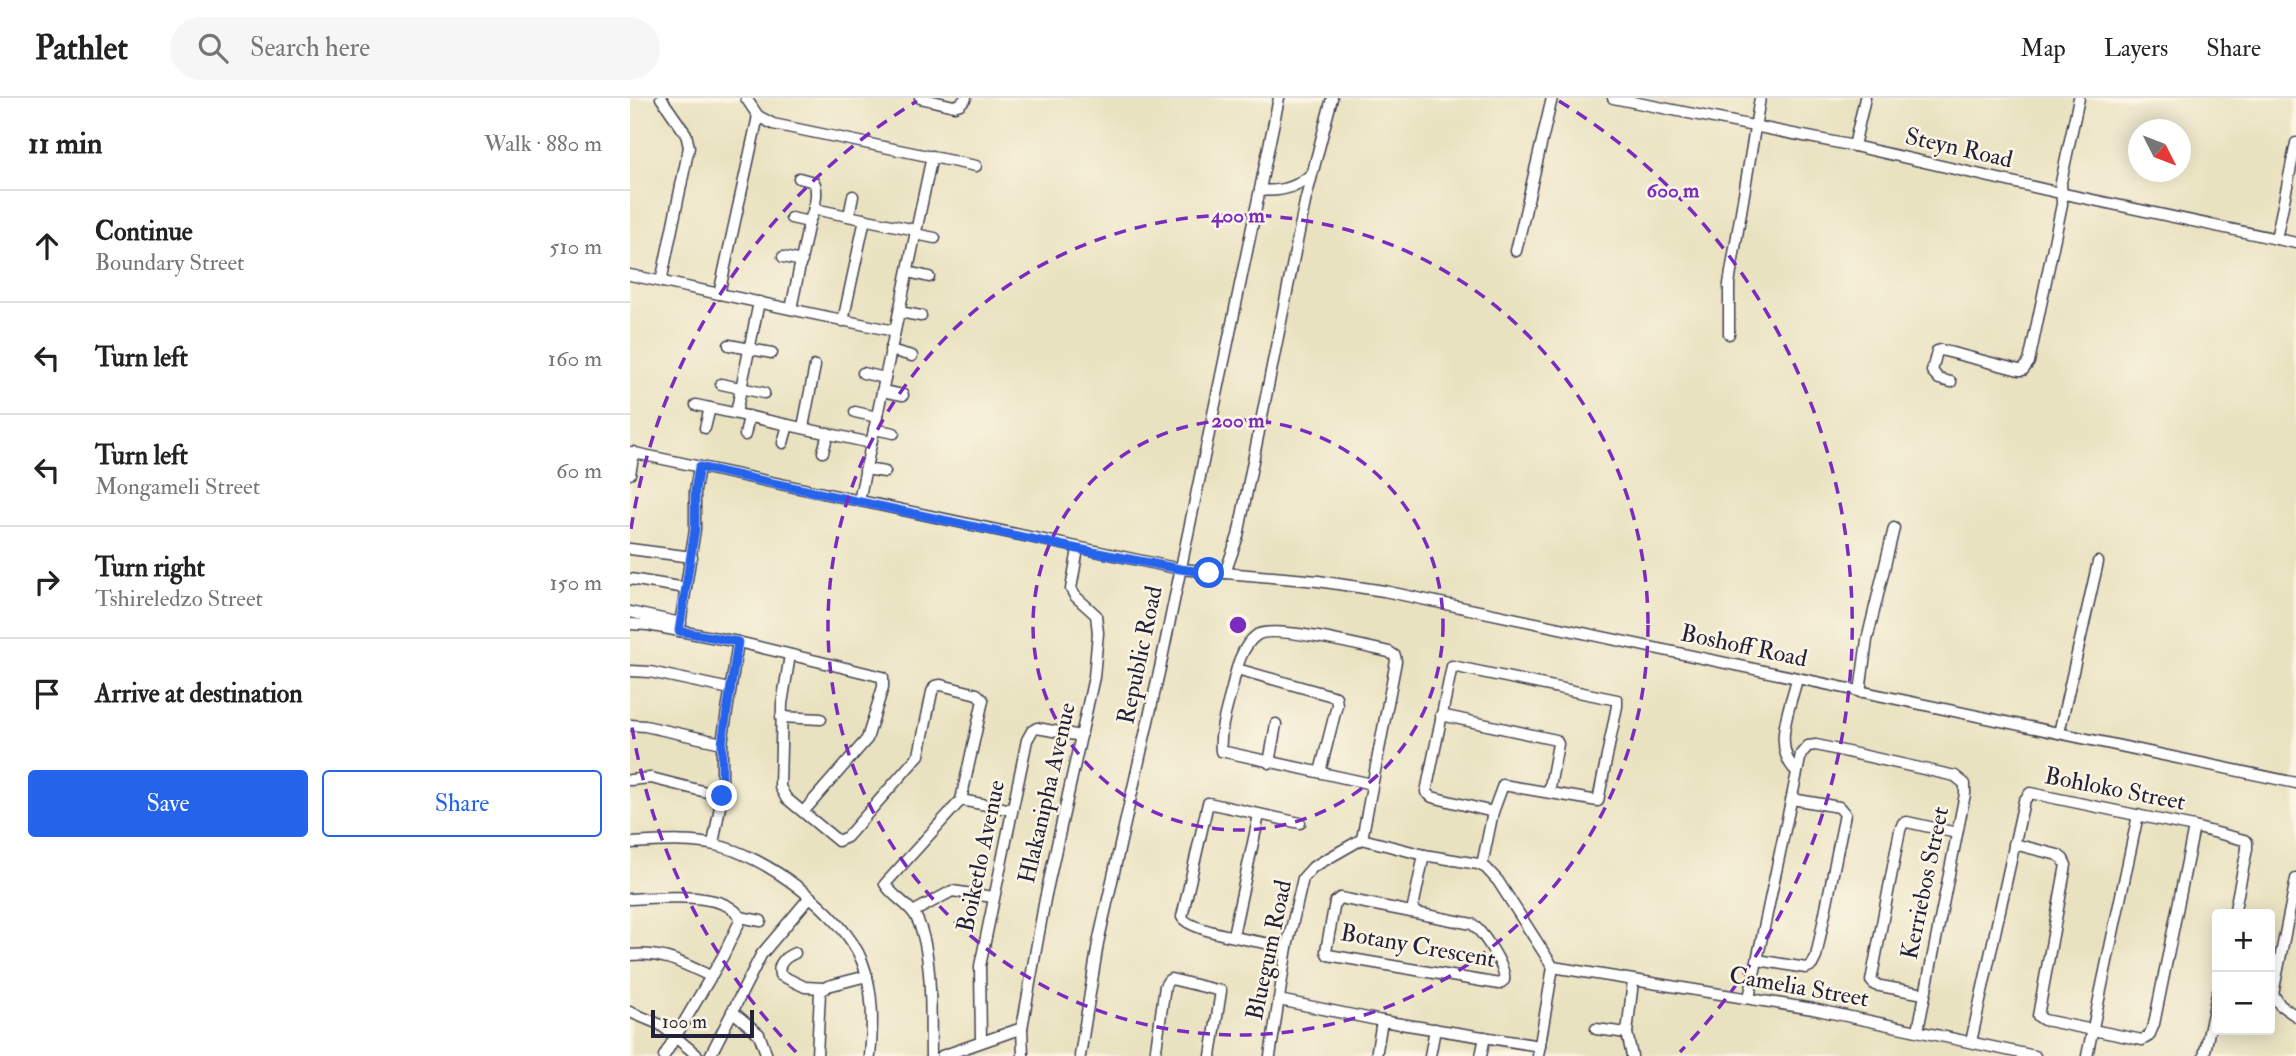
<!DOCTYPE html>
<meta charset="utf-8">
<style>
body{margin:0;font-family:"IM FELL Double Pica",serif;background:#f6f6f6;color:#222}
.controls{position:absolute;right:21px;bottom:21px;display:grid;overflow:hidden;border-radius:7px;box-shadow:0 4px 18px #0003}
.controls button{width:63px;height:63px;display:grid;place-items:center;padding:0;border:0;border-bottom:2px solid #e0e0e0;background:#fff;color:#222;font:35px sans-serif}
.compass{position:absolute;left:1498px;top:21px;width:63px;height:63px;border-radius:50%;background:#fff;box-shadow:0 4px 18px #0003;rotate:132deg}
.scale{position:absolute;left:21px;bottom:18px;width:103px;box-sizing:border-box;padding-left:7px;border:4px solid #22223b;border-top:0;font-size:19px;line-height:24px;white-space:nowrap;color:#22223b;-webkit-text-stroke:5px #fcf5e5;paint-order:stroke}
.stop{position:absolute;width:21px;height:21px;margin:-16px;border:5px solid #2563eb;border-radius:50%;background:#fff}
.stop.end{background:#2563eb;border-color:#fff;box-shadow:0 2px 7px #0008}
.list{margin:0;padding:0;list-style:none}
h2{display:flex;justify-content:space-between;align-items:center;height:91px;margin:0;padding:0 28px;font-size:30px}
h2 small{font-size:23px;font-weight:400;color:#767676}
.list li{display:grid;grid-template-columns:46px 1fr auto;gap:21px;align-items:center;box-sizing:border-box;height:112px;padding:0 28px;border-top:2px solid #e0e0e0}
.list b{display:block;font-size:26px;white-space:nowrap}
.list p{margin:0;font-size:23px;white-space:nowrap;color:#767676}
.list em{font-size:23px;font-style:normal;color:#767676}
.actions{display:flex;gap:14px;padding:21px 28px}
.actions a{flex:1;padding:16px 0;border:2px solid #2563eb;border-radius:7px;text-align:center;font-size:24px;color:#2563eb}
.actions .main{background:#2563eb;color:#fff}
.icon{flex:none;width:38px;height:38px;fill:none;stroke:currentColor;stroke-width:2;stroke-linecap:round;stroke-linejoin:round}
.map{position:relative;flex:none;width:1666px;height:958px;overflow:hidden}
header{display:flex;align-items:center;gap:42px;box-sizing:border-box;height:98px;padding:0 35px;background:#fff;border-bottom:2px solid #e0e0e0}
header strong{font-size:33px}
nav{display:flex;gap:38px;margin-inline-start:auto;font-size:24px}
.search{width:490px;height:63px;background:#f6f6f6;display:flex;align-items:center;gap:18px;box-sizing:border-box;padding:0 24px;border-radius:38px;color:#767676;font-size:26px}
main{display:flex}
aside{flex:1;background:#fff}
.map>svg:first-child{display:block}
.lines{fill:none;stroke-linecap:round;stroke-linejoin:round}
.minor-casing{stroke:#403f4f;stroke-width:13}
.minor{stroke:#fff;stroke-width:10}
.route{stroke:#2563eb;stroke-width:9}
.ring{fill:none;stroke:#7b2cbf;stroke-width:3.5;stroke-dasharray:12 9}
.labels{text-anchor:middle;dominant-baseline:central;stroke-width:5;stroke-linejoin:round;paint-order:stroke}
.street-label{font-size:24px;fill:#22223b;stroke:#fcf5e5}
.centre{fill:#7b2cbf;stroke:#fcf5e5;stroke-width:3.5}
.ring-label{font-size:21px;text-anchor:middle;font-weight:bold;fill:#7b2cbf;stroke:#fcf5e5;stroke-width:5;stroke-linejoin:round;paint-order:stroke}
</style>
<header>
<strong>Pathlet</strong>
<div class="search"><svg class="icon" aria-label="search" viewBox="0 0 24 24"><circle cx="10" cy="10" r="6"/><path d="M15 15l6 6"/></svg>Search here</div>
<nav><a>Map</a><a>Layers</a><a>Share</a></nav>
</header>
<main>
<aside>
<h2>11 min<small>Walk · 880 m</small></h2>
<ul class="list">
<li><svg class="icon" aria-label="ahead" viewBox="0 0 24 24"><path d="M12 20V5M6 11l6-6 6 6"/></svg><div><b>Continue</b><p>Boundary Street</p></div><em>510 m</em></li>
<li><svg class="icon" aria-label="left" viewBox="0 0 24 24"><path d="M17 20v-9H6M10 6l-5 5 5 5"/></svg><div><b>Turn left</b></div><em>160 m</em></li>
<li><svg class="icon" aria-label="left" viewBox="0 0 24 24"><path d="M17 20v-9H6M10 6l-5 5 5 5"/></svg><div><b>Turn left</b><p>Mongameli Street</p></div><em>60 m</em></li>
<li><svg class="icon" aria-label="right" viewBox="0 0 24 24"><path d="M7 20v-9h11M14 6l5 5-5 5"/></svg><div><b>Turn right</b><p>Tshireledzo Street</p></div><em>150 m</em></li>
<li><svg class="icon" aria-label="arrive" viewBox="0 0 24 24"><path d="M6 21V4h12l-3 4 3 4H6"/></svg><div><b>Arrive at destination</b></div></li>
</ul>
<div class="actions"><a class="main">Save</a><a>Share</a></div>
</aside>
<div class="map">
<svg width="1666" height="958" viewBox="0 0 1666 958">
<rect width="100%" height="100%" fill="#fcf5e5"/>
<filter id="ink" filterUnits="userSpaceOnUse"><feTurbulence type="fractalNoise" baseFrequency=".0143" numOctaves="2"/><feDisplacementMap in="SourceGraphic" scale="14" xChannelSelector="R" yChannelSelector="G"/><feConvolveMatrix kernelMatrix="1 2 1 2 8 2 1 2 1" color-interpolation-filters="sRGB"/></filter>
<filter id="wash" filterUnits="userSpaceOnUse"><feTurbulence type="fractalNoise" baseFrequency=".00686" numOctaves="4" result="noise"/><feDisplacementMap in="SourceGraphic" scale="28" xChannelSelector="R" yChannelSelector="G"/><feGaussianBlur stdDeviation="1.57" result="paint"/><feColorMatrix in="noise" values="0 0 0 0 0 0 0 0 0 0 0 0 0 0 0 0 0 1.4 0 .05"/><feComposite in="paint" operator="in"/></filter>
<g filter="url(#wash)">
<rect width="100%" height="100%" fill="#e9e2c0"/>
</g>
<g filter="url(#ink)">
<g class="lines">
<g class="minor-casing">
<g id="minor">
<path d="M31 0 56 36 59 49 31 184"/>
<path d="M116 0 128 18 143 26 346 68"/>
<path d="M290 0 324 8 330 6 336 0"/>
<path d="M983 0 1224 48 1430 95 1666 145"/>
<path d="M1224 48 1235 0"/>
<path d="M630 92C648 94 667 90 681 76"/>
<path d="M184 111 286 132"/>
<path d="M219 118 223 98"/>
<path d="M161 120 179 124"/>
<path d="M285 136 305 140"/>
<path d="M1646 141 1666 45"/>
<path d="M886 153 922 0"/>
<path d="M153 159 172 163"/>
<path d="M278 174 299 179"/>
<path d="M0 177 264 233"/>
<path d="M89 196 128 18"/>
<path d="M161 211 179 124C184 114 189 94 184 84L169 80"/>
<path d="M269 214 291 218"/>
<path d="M213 223 235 121"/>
<path d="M1099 236V186L1130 0"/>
<path d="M99 247 142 255"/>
<path d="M260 252 282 258"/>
<path d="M233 275 255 280"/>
<path d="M1321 284 1309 281 1302 273 1307 253 1311 252 1389 272H1393L1399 264 1432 106 1431 84 1449 0"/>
<path d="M91 286 134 295"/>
<path d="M252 293 273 297"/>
<path d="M66 307 241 345"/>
<path d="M225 314 247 319"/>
<path d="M106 315 129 204"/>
<path d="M173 329 185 268"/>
<path d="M75 330 80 310"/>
<path d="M244 331 264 335"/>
<path d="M115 337 119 318"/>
<path d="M153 345 158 327"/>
<path d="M0 354 550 471 688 483 754 493 1666 685"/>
<path d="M193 354 198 335"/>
<path d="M235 371 255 374"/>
<path d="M0 376 4 354"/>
<path d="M229 403 302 58"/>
<path d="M0 451 62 459"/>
<path d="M595 475 608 438 675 104 702 0"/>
<path d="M0 481 56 490"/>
<path d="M0 514 51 525"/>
<path d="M0 526 18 527 108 544 253 579V589L237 641 174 713"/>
<path d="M49 533 65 431V393L69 369"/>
<path d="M160 557 152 606 150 689 156 700 208 743 217 739 289 657 302 594 305 588 311 587 347 596 353 602 331 702 255 786C262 798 277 805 285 817 304 851 300 919 301 958"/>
<path d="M607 571 706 599 707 607 690 674"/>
<path d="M0 573 20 574 100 591"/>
<path d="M1230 594 1237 542 1264 430"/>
<path d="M811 617 926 642 928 646 919 694"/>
<path d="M151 619 191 621"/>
<path d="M0 627 15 628 92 645"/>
<path d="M1429 635 1468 464"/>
<path d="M639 665 646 626"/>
<path d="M1167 674C1141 650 1160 610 1167 581"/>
<path d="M0 682 21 680 92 698"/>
<path d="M331 702 382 712"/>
<path d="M732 741 766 563 765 558 759 554C736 549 644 526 627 537 611 548 606 572 602 590 597 610 589 633 591 653L742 686"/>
<path d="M0 745C28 744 58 741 85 747 135 757 213 815 232 863 244 894 243 926 240 958"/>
<path d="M83 746 92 698V645L108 544"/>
<path d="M1384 746 1428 757 1433 761 1436 767 1408 918 1414 922 1512 942 1519 938 1524 926 1564 729"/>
<path d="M852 767 863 714 873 687 968 703 987 608V602L822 568 796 694 802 699 863 714"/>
<path d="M1666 781 1643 896 1650 907 1666 918"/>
<path d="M710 800 842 826C852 833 877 870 874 882L869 886 698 857 696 853 705 804Z"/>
<path d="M0 801C28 800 94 792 110 819"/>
<path d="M283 814 322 793 363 799"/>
<path d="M782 814 794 757"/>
<path d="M110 819 131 823"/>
<path d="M603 837 629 717"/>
<path d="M657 849C638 845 559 834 552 819L578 705 670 725"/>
<path d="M165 855C155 859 147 866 150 877L175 889 193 890"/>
<path d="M0 857C33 854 50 864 80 878"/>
<path d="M1128 862 1176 870 1182 867 1186 859 1215 716 1209 709 1162 701"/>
<path d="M923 869 1183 911 1405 958"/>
<path d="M1294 896 1245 887 1241 883 1270 732 1273 725 1277 724 1327 735"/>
<path d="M1119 900 1171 656 1178 648 1186 647 1325 678 1335 686V696L1288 932"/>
<path d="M649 902 752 923 910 948"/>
<path d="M102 913 129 936 137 958"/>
<path d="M0 914 31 927 68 958"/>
<path d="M966 931 997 935"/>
<path d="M351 943 350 868 397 642 402 633 407 630 451 638"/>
<path d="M1341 944 1394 703 1400 695 1564 729 1614 742 1617 744V751L1604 816"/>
<path d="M34 958 93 858 109 825 110 819"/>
<path d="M80 958 131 857 179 800"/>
<path d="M187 958 190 894 198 888 237 878"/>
<path d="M312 958 392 930"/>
<path d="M393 958 392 930 415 801 464 579 468 535 466 517 445 498 441 491 448 451"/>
<path d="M450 958 468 845 530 570 649 0"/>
<path d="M525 958 535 888 538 883 541 881 591 893 581 958"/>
<path d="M640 958 657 849 673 780 683 769 732 741 794 757 848 766 856 770 868 783 923 869 908 958"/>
<path d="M746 958 752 923"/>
<path d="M800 958 805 931"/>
<path d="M851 958 855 939"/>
<path d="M1002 958 997 935 1003 883"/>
<path d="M1457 958 1508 717"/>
<path d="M1574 958 1587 896"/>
</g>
</g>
<use href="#minor" class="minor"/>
</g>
</g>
<g class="lines" filter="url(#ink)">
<path class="route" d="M92 698V645L108 544 49 533 65 431V393L69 369 448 451 550 471 579 475"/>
</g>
<g class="ring">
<circle cx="608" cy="527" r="205"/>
<circle cx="608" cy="527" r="410"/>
<path d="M166 954A615 615 0 0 1 1 623M1 431A615 615 0 0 1 287 3M929 3A615 615 0 0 1 1050 954"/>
</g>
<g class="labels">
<g class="street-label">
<text transform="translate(1329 50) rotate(13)">Steyn Road</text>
<text transform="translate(1114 548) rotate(12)">Boshoff Road</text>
<text transform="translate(510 557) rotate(-78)">Republic Road</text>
<text transform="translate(1485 691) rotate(11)">Bohloko Street</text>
<text transform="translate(417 695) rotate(-77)">Hlakanipha Avenue</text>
<text transform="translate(351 758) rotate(-78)">Boiketlo Avenue</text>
<text transform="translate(1295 785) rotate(-78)">Kerriebos Street</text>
<text transform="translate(788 848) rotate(10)">Botany Crescent</text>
<text transform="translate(639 852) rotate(-78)">Bluegum Road</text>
<text transform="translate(1169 889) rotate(10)">Camelia Street</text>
</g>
</g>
<circle cx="608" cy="527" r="10" class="centre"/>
<g class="ring-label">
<text x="1043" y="99">600 m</text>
<text x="608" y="124">400 m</text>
<text x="608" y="329">200 m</text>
</g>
</svg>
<div class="controls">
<button>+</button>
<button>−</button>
</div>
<svg class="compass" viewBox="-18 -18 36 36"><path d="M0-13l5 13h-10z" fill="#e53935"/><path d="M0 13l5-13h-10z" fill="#767676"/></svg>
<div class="scale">100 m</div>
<div class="stop" style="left:579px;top:475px"></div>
<div class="stop end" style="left:92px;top:698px"></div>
</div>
</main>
